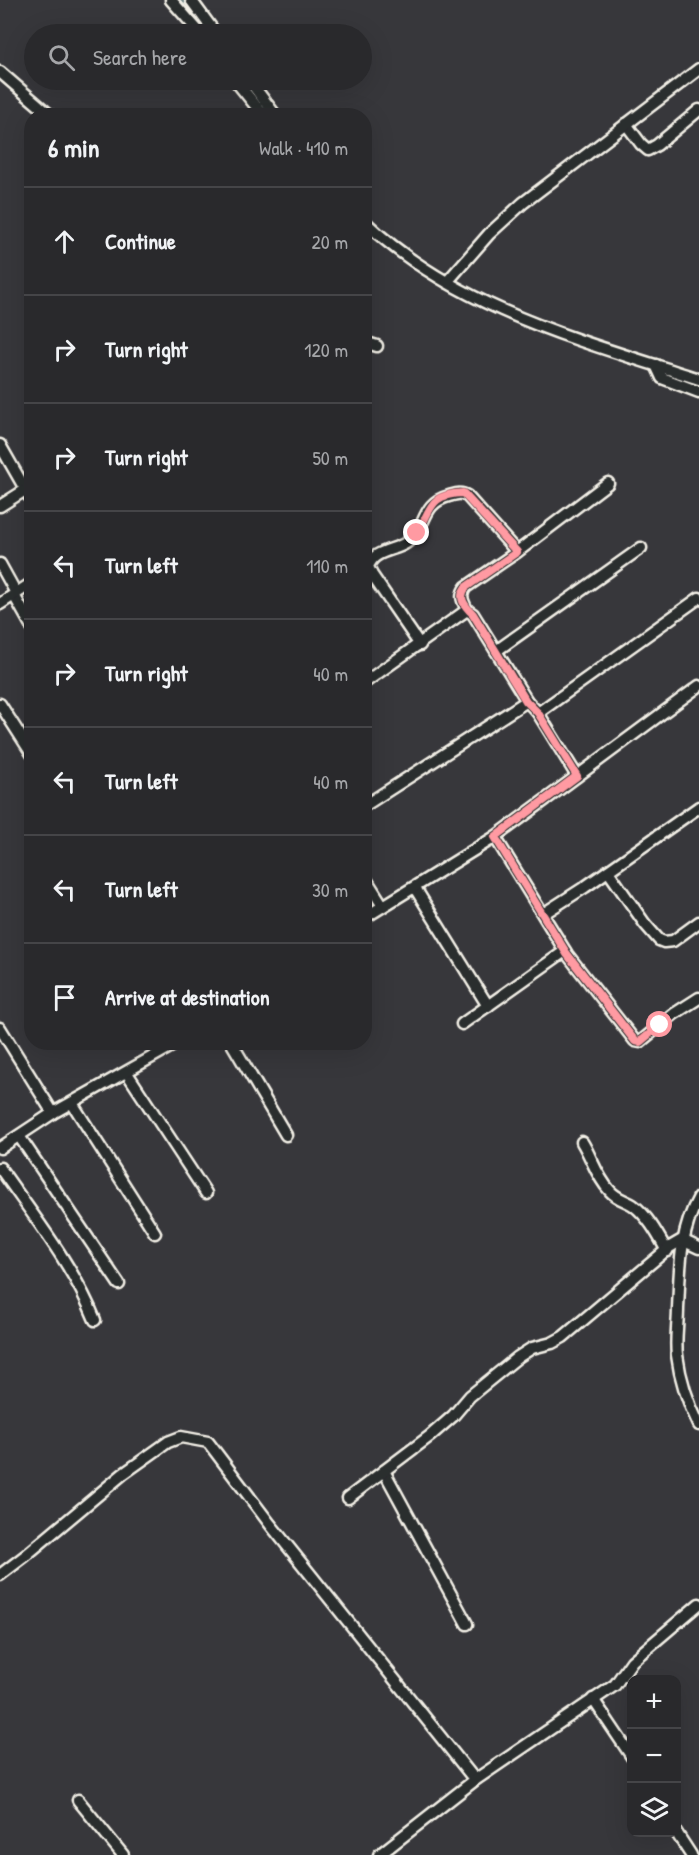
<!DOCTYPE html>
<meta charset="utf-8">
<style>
body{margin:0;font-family:"Patrick Hand",sans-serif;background:#313134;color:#f1f3f6}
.controls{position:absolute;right:18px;bottom:18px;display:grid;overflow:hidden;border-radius:12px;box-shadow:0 6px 24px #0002}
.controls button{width:54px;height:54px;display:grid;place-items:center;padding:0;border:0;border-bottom:2px solid #454548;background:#29292c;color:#f1f3f6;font:30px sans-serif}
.stop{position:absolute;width:18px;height:18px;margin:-14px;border:4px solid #ff9aa2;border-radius:50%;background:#fff}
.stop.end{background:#ff9aa2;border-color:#fff;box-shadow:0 2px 6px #0008}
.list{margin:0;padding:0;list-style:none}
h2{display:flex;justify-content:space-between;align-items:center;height:78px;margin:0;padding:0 24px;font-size:26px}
h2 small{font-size:20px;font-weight:400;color:#a5a6a9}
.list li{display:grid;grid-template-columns:39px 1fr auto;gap:18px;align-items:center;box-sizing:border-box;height:108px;padding:0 24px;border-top:2px solid #454548}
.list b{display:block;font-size:22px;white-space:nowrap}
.list em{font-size:20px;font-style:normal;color:#a5a6a9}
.icon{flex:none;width:33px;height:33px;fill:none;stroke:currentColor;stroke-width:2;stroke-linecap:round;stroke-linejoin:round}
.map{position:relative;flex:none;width:699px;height:1855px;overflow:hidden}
.search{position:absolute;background:#29292c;box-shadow:0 6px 24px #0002;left:24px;top:24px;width:348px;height:66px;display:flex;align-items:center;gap:15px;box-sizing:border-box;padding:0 21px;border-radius:33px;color:#a5a6a9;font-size:22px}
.panel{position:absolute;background:#29292c;box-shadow:0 6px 24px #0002;left:24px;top:108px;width:348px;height:942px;border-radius:24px}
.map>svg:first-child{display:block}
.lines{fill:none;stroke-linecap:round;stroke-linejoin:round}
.canal{stroke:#4c6b6f;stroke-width:14}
.street-casing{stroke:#f4f1e8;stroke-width:15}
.street{stroke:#2a2d2e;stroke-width:10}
.route{stroke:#ff9aa2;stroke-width:8}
</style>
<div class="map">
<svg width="699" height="1855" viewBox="0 0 699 1855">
<rect width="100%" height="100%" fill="#37373b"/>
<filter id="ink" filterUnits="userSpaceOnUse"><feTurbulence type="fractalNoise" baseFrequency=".0167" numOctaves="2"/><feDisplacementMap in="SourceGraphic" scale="12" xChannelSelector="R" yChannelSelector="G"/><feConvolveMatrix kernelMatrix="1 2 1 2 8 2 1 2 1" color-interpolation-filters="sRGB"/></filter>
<g filter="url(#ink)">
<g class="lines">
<path class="canal" d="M179 0 192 18"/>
<g class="street-casing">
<g id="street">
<path d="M171 0 201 34"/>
<path d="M191 0 216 34"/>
<path d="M0 72 51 116"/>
<path d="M235 80 264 116"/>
<path d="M249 80 276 116"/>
<path d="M626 124 641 144 648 150 657 145 699 110"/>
<path d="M364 221C456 309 582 341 699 379"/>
<path d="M447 282 489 234 523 203 699 69"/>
<path d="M364 342 377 346"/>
<path d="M656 365 662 378 699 392"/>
<path d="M0 445 32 501"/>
<path d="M0 506 30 487"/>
<path d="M0 564 16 593 15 597 32 627"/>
<path d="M0 604 32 583"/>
<path d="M467 610C463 601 459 596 466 587L517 552 608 483"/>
<path d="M420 645 372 575 368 567C373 550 394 551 406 543 429 528 419 504 449 496 456 494 461 492 467 496L517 552"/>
<path d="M496 651 641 548"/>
<path d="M364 683 467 610 473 614 527 701 538 713 699 598"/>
<path d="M0 704 32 754"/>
<path d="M538 713 577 776"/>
<path d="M364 806 527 701"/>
<path d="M495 837 567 954 635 1041 640 1042 674 1014 699 998"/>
<path d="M608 871 645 924 659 940 664 942 673 941 699 922"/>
<path d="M364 876 383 906"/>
<path d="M415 888 488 1006"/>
<path d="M543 914 585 887 699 807"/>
<path d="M364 918 495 837 699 686"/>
<path d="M462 1024 565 951"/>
<path d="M0 1028 53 1113"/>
<path d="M231 1042 286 1135"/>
<path d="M127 1073 206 1193"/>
<path d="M72 1103 155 1233"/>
<path d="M19 1136 119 1284"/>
<path d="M582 1142C592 1158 596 1176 610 1191 617 1199 625 1200 633 1205 648 1216 658 1235 667 1251"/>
<path d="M0 1148 53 1113 179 1042"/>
<path d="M0 1168C34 1217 73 1265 95 1320"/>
<path d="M699 1197C679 1233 680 1268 678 1309 678 1324 675 1340 677 1355 680 1379 688 1403 699 1425"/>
<path d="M384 1471 467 1624"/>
<path d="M348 1498 430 1436 453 1416 470 1396 518 1357 532 1348 552 1343 563 1337 670 1247 682 1240 699 1248"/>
<path d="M0 1575 25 1556 123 1474 168 1442 181 1437 208 1442 270 1524 475 1780"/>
<path d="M593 1699 632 1757"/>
<path d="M78 1800 123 1855"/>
<path d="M676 1832 691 1855"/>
<path d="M379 1855 475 1780 615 1685 632 1661 699 1604"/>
</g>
</g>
<use href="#street" class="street"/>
</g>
</g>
<g class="lines" filter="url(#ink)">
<path class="route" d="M417 533C432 510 428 494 463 493L517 552 466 587C457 598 465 606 473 614L526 701 538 713 577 776 495 837 567 954 635 1041 640 1042 660 1025"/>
</g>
</svg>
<div class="controls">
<button>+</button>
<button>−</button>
<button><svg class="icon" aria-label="layers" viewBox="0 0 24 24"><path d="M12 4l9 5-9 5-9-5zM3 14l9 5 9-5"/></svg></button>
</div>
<div class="stop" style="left:660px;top:1025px"></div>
<div class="stop end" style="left:417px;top:533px"></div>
<div class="search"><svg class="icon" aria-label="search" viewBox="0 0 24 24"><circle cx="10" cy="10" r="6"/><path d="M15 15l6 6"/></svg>Search here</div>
<section class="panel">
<h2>6 min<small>Walk · 410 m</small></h2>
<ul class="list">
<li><svg class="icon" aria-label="ahead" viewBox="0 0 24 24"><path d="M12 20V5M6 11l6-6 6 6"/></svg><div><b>Continue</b></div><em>20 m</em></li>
<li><svg class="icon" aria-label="right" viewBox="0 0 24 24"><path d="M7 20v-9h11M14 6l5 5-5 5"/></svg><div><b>Turn right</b></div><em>120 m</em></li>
<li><svg class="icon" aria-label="right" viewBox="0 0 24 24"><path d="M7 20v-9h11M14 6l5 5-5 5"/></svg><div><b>Turn right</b></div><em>50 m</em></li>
<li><svg class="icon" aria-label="left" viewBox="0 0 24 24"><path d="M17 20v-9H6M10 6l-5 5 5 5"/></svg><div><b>Turn left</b></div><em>110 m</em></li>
<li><svg class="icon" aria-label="right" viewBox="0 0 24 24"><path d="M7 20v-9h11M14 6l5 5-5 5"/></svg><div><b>Turn right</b></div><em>40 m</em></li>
<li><svg class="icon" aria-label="left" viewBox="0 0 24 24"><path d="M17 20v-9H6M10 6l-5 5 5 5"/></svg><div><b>Turn left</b></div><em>40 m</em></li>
<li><svg class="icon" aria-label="left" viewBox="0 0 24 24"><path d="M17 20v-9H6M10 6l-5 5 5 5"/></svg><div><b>Turn left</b></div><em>30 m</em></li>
<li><svg class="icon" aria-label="arrive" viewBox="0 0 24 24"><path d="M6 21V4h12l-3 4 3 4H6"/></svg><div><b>Arrive at destination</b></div></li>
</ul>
</section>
</div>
